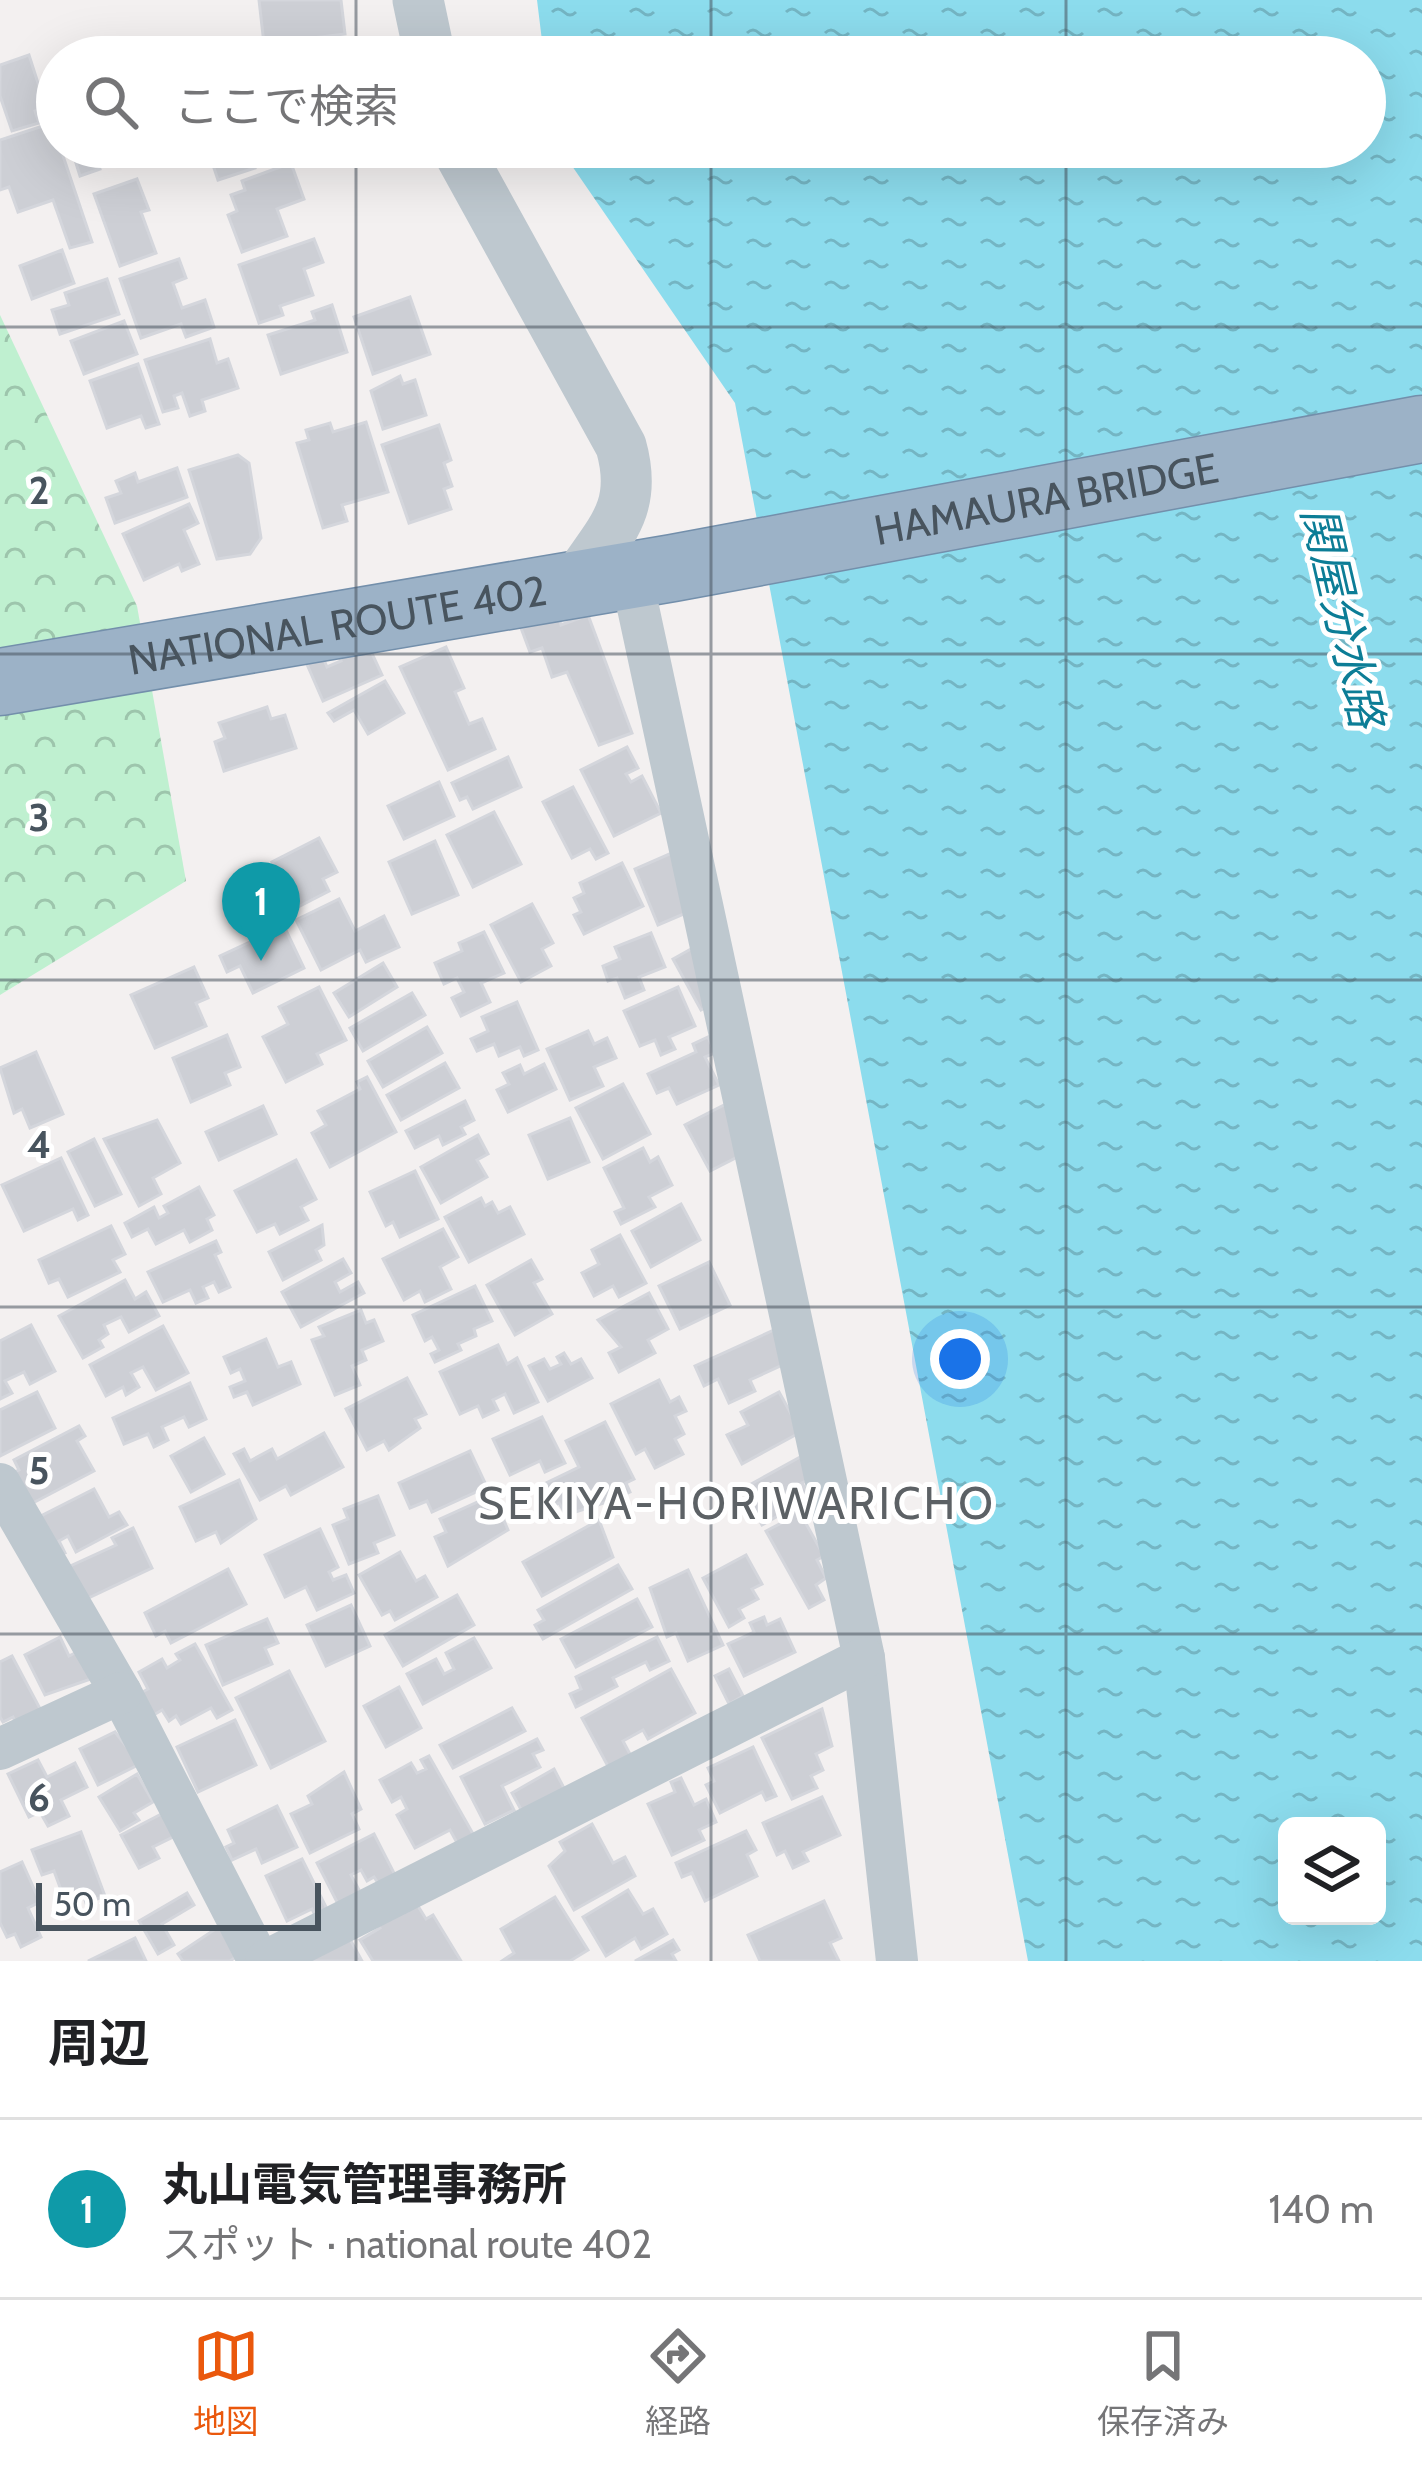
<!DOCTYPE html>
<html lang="ja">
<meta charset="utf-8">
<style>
body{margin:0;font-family:Cabin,"Noto Sans JP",sans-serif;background:#f2f2f2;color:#202124}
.controls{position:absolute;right:36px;bottom:36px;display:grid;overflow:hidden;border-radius:18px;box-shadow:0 12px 48px #0002}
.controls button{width:108px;height:108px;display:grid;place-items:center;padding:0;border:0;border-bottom:3px solid #e0e0e0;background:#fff;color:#202124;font:60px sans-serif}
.scale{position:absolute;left:36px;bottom:30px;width:285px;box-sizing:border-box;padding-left:12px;border:6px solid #48545e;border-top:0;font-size:33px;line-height:42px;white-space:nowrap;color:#48545e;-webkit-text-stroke:9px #fff;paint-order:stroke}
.you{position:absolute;left:960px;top:1359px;width:42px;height:42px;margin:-30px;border:9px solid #fff;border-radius:50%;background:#1a73e8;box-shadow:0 0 0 18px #1a73e833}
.badge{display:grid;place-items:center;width:78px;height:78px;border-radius:50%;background:#ea580c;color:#fff;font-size:39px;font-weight:700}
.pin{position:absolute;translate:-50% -99px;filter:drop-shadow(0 3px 6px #0008)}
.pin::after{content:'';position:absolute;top:63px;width:42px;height:36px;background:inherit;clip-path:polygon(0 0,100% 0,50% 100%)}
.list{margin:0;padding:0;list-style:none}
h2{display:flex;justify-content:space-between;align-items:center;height:156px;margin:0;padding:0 48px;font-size:51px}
h2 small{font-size:39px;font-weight:400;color:#757577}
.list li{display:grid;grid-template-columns:78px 1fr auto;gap:36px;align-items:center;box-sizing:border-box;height:180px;padding:0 48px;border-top:3px solid #e0e0e0}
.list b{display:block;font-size:45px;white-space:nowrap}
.list p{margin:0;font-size:39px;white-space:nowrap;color:#757577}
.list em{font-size:39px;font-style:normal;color:#757577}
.icon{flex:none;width:66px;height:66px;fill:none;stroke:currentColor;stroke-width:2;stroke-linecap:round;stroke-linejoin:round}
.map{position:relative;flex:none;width:1422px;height:1961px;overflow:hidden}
.search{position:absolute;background:#fff;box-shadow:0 12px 48px #0002;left:36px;right:36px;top:36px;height:132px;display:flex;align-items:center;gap:30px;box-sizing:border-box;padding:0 42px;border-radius:66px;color:#757577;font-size:45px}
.sheet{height:336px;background:#fff}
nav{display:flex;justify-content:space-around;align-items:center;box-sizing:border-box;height:168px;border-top:3px solid #e0e0e0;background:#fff;font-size:33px;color:#757577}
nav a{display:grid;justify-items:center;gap:6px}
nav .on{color:#ea580c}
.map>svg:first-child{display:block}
.forest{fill:url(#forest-crowns)}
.water{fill:url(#water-ripples);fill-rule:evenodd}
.building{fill:#cdcfd5;stroke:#d4d6dc;stroke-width:3}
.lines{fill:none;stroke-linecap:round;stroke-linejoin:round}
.trunk-casing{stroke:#738fab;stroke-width:69}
.minor{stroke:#bec8cf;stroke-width:42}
.tertiary{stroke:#bec8cf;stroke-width:51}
.trunk{stroke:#9cb2c7;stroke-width:66}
.grid{fill:none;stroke:#48545e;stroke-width:3;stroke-opacity:0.55}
.labels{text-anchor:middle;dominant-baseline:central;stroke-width:10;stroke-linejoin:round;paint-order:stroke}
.street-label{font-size:42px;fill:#48545e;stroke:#fff}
.water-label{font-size:45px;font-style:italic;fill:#0c7d96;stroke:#fff}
.neighbourhood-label{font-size:45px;letter-spacing:3px;fill:#5c6165;stroke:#fff}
.grid-label{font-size:39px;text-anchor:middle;font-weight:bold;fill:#48545e;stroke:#fff;stroke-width:10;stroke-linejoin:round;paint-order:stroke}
</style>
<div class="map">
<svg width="1422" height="1961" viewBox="0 0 1422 1961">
<defs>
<pattern id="forest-crowns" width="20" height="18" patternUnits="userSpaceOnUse" patternTransform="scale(3)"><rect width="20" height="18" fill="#bff0d0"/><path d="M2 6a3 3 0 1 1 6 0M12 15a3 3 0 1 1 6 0" fill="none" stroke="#9dc5ac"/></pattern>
<pattern id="water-ripples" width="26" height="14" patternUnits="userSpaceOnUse" patternTransform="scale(3)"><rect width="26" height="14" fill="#8cdced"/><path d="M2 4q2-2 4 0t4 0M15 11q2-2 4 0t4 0" fill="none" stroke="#74b5c3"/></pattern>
</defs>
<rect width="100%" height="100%" fill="#f3f0f0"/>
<path class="forest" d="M0 315 137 606 186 881 0 995Z"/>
<path class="water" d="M537 0H1422V1961H1028L735 403 559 147H1365V57H544ZM1287 1826H1377V1916H1287Z"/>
<g class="building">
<path d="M259 0H341L345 34 264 44Z"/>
<path d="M29 55 46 108 35 111 39 123 12 131 0 96V65Z"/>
<path d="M52 123 92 242 70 248 53 200 18 212 9 187 0 190V140Z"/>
<path d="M71 147H123L125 153 107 159 104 150 95 153 100 169 80 176Z"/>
<path d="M207 147H248L255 168 218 180Z"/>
<path d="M291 163 304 199 277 209 287 236 242 252 228 215 237 211 231 195 245 190 242 181Z"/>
<path d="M137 179 149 210 141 212 156 253 120 266 94 194Z"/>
<path d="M314 239 323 262 304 269 313 295 280 306 283 315 259 323 239 265Z"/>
<path d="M62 250 74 283 32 299 20 266Z"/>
<path d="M179 259 186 278 173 283 182 308 205 300 214 327 186 337 181 324 141 338 120 279Z"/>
<path d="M107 279 119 314 60 334 52 310 69 305 65 293Z"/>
<path d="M410 297 430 354 373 374 354 317Z"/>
<path d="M332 305 347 352 281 374 268 335 315 320 312 312Z"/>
<path d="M124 321 137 354 84 374 71 341Z"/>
<path d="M210 339 217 363 228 359 238 388 202 400 205 411 190 416 182 393 174 396 178 408 163 412 145 360Z"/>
<path d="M138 364 159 424 146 428 141 416 107 428 90 381Z"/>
<path d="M400 376 403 384 415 380 426 415 383 429 371 391Z"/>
<path d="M366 422 388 492 342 505 347 521 323 528 297 443 309 440 306 430 330 423 333 432Z"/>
<path d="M439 425 451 460 444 463 452 486 444 489 451 509 409 523 382 445Z"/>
<path d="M238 455 249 463 261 538 250 554 217 559 189 470Z"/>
<path d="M177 468 187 497 115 523 106 498 121 493 116 481 135 473 138 482Z"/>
<path d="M189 504 198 523 184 530 199 564 182 571 179 564 144 580 123 534Z"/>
<path d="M558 615 561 625 588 615 632 733 599 745 567 672 552 677 542 648 530 652 521 628Z"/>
<path d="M351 646 355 656 370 649 382 675 323 701 306 662 322 655 327 667 341 661 337 653Z"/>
<path d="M446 647 464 688 455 692 469 724 482 719 495 749 448 770 400 667Z"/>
<path d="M385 681 404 713 368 734 354 710 334 721 328 713Z"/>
<path d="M267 707 271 719 285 715 296 748 224 771 215 742 225 738 219 723Z"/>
<path d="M627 747 638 768 626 774 631 782 642 776 661 813 614 836 581 770Z"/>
<path d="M508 757 521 787 473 809 467 797 460 800 452 783Z"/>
<path d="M439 782 454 816 404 839 388 806Z"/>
<path d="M573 787 608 853 596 859 590 849 572 858 543 802Z"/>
<path d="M494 812 521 864 473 887 447 835Z"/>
<path d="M319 838 337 872 323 879 329 891 296 908 272 862Z"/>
<path d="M435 841 458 895 412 914 389 862Z"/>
<path d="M674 852 698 908 658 925 635 869Z"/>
<path d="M622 863 643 906 584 934 574 915 581 912 574 898 584 893 580 883Z"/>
<path d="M339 899 355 931 384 916 399 947 366 962 360 950 321 970 296 920Z"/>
<path d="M532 904 553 943 542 949 551 966 521 982 491 925Z"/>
<path d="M284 926 304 968 253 993 240 966 227 972 220 956Z"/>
<path d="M484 932 504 973 481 983 490 1002 461 1016 452 998 464 992 457 978 444 984 435 963 462 951 459 943Z"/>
<path d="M651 933 665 967 639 977 644 990 625 998 617 978 608 981 603 966 620 959 615 947Z"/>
<path d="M707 940 717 1001 701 1010 673 959Z"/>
<path d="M383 963 397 987 349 1017 334 993Z"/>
<path d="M194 967 208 998 196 1003 206 1026 155 1048 131 995Z"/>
<path d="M319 987 346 1040 317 1054 322 1064 286 1082 263 1037 288 1024 279 1007Z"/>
<path d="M678 987 695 1026 669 1037 675 1049 661 1055 655 1040 640 1046 624 1011Z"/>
<path d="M412 993 425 1015 363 1051 350 1028Z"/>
<path d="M517 1002 538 1050 524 1056 520 1047 499 1056 494 1044 477 1051 471 1039 488 1031 482 1017Z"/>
<path d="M427 1027 442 1053 383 1087 368 1061Z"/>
<path d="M588 1031 594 1044 607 1038 616 1058 594 1067 603 1086 570 1100 547 1049Z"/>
<path d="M227 1035 240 1067 225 1073 230 1085 191 1102 173 1058Z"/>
<path d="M708 1037 715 1053 705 1057 719 1085 677 1104 669 1088 657 1093 648 1074 696 1052 693 1044Z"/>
<path d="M36 1052 63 1114 30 1128 22 1109 14 1113 0 1068Z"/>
<path d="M445 1063 459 1088 401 1120 387 1095Z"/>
<path d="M544 1064 556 1089 508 1112 497 1090 509 1084 503 1073 520 1065 524 1074Z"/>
<path d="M367 1077 396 1132 330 1167 312 1133 326 1125 318 1111 360 1089 357 1082Z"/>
<path d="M623 1084 650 1134 603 1159 576 1108Z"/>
<path d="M465 1101 474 1120 461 1127 465 1134 443 1145 439 1136 415 1148 406 1131Z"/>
<path d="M726 1104 751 1150 710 1171 685 1125Z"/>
<path d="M263 1106 276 1134 219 1160 206 1132Z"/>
<path d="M570 1118 589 1162 548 1179 529 1135Z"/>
<path d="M157 1120 180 1163 153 1178 161 1194 139 1206 104 1139Z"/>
<path d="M478 1135 488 1154 477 1160 487 1177 441 1203 421 1167Z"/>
<path d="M94 1139 121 1194 95 1206 68 1152Z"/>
<path d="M643 1148 650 1162 658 1157 672 1185 649 1197 655 1207 621 1224 615 1212 624 1208 604 1168Z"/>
<path d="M61 1158 88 1215 78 1220 73 1209 24 1231 2 1185Z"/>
<path d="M296 1160 316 1199 301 1207 308 1220 280 1234 275 1224 257 1232 235 1191Z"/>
<path d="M415 1171 438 1219 400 1237 393 1222 386 1226 370 1192Z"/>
<path d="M199 1187 214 1215 207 1219 212 1230 190 1242 184 1230 156 1244 148 1229 132 1237 125 1223 154 1207 159 1218 168 1213 164 1206Z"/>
<path d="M481 1198 485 1206 492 1202 498 1213 510 1207 524 1234 469 1262 445 1217Z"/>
<path d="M681 1204 700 1240 651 1267 632 1231Z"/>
<path d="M322 1225 324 1245 316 1250 321 1260 283 1280 269 1252Z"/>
<path d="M111 1226 125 1254 113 1260 120 1272 68 1297 59 1279 49 1283 39 1260Z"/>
<path d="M443 1229 458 1257 440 1267 451 1289 425 1302 420 1291 404 1300 383 1259Z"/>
<path d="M620 1235 646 1283 619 1297 613 1286 594 1296 582 1273 599 1264 592 1250Z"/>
<path d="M216 1241 221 1252 215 1255 230 1287 219 1292 214 1282 203 1287 208 1298 196 1303 190 1290 163 1302 148 1272Z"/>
<path d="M343 1259 351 1273 335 1282 340 1292 358 1282 364 1293 301 1327 282 1292Z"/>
<path d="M531 1260 542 1279 534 1283 552 1314 515 1335 487 1285Z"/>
<path d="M709 1262 730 1305 680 1329 659 1286Z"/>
<path d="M125 1280 135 1299 146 1292 159 1316 129 1332 121 1317 104 1325 108 1334 99 1340 103 1347 83 1358 59 1316Z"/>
<path d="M475 1286 492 1321 474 1329 476 1336 458 1344 461 1350 435 1362 431 1354 439 1350 432 1337 425 1341 413 1315Z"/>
<path d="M649 1293 668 1329 648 1340 655 1353 619 1372 609 1353 621 1347 598 1320Z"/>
<path d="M361 1310 366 1323 374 1320 383 1341 362 1350 366 1360 352 1366 360 1385 335 1395 312 1340 324 1336 319 1327Z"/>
<path d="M31 1325 55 1371 30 1384 24 1372 5 1381 12 1393 0 1399V1341Z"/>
<path d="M163 1326 188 1373 156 1390 143 1367 131 1373 139 1387 126 1395 123 1387 106 1396 90 1365Z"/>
<path d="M774 1330 789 1362 750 1380 755 1391 729 1403 718 1379 704 1386 695 1366Z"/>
<path d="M266 1339 278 1367 291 1362 300 1384 253 1405 247 1392 234 1397 230 1387 245 1381 240 1369 231 1373 224 1357Z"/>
<path d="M498 1345 507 1364 517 1358 538 1402 514 1413 505 1394 493 1400 498 1410 483 1417 478 1406 460 1414 440 1372Z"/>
<path d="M564 1353 571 1364 581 1359 592 1378 548 1401 529 1366 544 1359 550 1369 561 1364 557 1357Z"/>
<path d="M407 1378 426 1414 415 1419 420 1428 389 1450 384 1441 367 1450 346 1409Z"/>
<path d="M659 1380 670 1402 679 1397 686 1411 675 1416 684 1434 675 1439 683 1454 655 1468 645 1449 636 1454 611 1404Z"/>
<path d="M190 1383 206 1419 189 1427 184 1417 162 1427 168 1440 154 1447 148 1434 124 1444 113 1418Z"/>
<path d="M37 1392 55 1428 0 1456V1410Z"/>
<path d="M779 1392 801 1432 742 1464 727 1435 748 1425 741 1412Z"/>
<path d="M542 1417 565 1463 545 1472 540 1461 510 1475 493 1439Z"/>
<path d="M605 1422 634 1479 626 1483 630 1492 619 1497 623 1505 615 1510 610 1501 566 1515 559 1503 551 1507 540 1486 579 1467 566 1441Z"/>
<path d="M79 1426 85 1436 77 1441 94 1471 27 1506 10 1474 19 1470 14 1460Z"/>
<path d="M324 1433 343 1467 291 1495 286 1486 260 1500 234 1454 244 1449 250 1461 272 1449 277 1459Z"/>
<path d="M204 1438 224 1474 191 1492 171 1456Z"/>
<path d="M470 1451 487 1487 432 1512 427 1501 410 1508 399 1483Z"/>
<path d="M802 1456 814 1477 802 1483 813 1503 799 1511 824 1556 817 1560 826 1578 816 1585 824 1600 809 1608 766 1531 789 1519 785 1512 762 1525 742 1489Z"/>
<path d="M239 1480 256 1519 221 1543 216 1532 196 1541 180 1507Z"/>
<path d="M94 1489 109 1517 119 1512 127 1525 76 1552 68 1536 59 1541 65 1553 57 1556 37 1518Z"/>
<path d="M493 1495 508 1530 448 1566 435 1537 446 1532 440 1519Z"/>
<path d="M378 1496 394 1535 374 1543 378 1553 349 1564 333 1525 348 1519 344 1509Z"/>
<path d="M599 1520 613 1557 542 1596 523 1562Z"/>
<path d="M133 1528 152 1568 82 1601 66 1568 116 1545 112 1538Z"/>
<path d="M320 1529 338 1567 329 1572 333 1580 346 1575 354 1593 317 1610 306 1587 285 1597 265 1555Z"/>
<path d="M400 1552 416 1581 425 1576 437 1597 395 1620 390 1611 382 1615 359 1575Z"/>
<path d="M746 1555 762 1584 752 1589 758 1599 739 1609 744 1618 729 1627 703 1578Z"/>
<path d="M618 1565 632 1589 543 1639 535 1625 544 1620 538 1610Z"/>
<path d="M228 1569 246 1604 171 1643 165 1631 156 1636 145 1613Z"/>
<path d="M688 1570 723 1645 688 1661 676 1633 667 1637 650 1588Z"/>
<path d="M457 1595 474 1625 403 1666 385 1635Z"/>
<path d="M637 1599 652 1627 576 1667 561 1639Z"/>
<path d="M351 1605 370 1646 326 1666 307 1625Z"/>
<path d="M764 1617 767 1625 780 1619 795 1652 744 1676 728 1644 754 1632 750 1623Z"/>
<path d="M267 1619 278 1643 265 1648 272 1664 223 1685 206 1645Z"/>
<path d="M60 1637 69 1656 77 1652 91 1679 45 1695 25 1655Z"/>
<path d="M657 1637 669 1661 650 1670 646 1662 613 1678 617 1686 576 1707 570 1694 581 1689 576 1677Z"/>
<path d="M474 1638 491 1668 423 1704 407 1674 436 1659 444 1674 454 1669 446 1653Z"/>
<path d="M195 1644 232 1710 217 1718 211 1708 181 1724 176 1716 169 1721 162 1710 152 1716 139 1694 148 1689 139 1672 162 1659 167 1668 180 1660 176 1654Z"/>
<path d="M12 1656 45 1718 20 1731 13 1717 3 1722 0 1717V1662Z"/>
<path d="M671 1669 695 1713 648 1739 643 1730 623 1741 632 1758 610 1770 582 1718Z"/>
<path d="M729 1669 743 1696 729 1704 715 1676Z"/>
<path d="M289 1671 325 1741 271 1768 236 1698Z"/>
<path d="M399 1687 421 1728 386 1747 364 1706Z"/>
<path d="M512 1708 525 1731 453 1768 440 1745Z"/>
<path d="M822 1709 832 1746 816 1754 823 1770 811 1776 817 1788 792 1799 762 1738Z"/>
<path d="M235 1720 256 1765 198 1792 177 1747Z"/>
<path d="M115 1732 140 1764 98 1785 80 1749Z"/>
<path d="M537 1739 543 1750 533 1754 540 1767 502 1786 514 1810 485 1824 461 1777Z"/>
<path d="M753 1747 776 1796 766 1800 762 1792 720 1813 706 1785 714 1781 708 1768Z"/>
<path d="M429 1756 477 1841 461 1850 450 1830 415 1848 397 1815 407 1809 401 1797 392 1802 380 1780 411 1763 417 1773 426 1769 421 1760Z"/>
<path d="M38 1760 47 1777 75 1763 87 1787 61 1800 69 1816 48 1826 40 1812 29 1817 8 1774Z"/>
<path d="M554 1769 566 1792 524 1815 512 1793Z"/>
<path d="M344 1772 361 1809 352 1814 359 1829 310 1853 291 1814 312 1804 308 1796Z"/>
<path d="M137 1774 153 1802 134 1813 139 1820 120 1831 99 1797Z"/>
<path d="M681 1778 694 1805 706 1799 716 1822 699 1830 704 1840 672 1855 648 1804 675 1792 671 1782Z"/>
<path d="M822 1797 840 1835 803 1852 808 1861 793 1868 785 1851 777 1855 763 1823Z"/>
<path d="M277 1806 297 1847 262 1863 256 1849 232 1860 226 1847 234 1843 228 1830Z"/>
<path d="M169 1810 181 1833 153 1847 159 1858 139 1868 121 1835Z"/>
<path d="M592 1824 613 1863 625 1857 635 1876 574 1910 549 1866 565 1851 560 1842Z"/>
<path d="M746 1831 756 1850 747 1855 757 1876 705 1901 692 1873 682 1877 676 1863Z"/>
<path d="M81 1832 105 1896 86 1903 82 1891 64 1898 54 1871 42 1875 32 1850Z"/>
<path d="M374 1834 395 1875 378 1883 374 1877 367 1881 361 1870 351 1875 360 1892 338 1904 317 1863Z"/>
<path d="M302 1859 329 1913 317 1919 312 1909 287 1921 266 1876Z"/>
<path d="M22 1862 40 1902 28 1908 41 1937 21 1947 15 1934 7 1937 0 1923V1872Z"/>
<path d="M628 1890 643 1914 653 1909 667 1934 641 1949 635 1938 606 1956 583 1917Z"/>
<path d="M187 1893 194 1905 162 1924 174 1945 158 1954 139 1921Z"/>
<path d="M555 1897 588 1950 570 1961H502L514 1953 501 1929Z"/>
<path d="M413 1898 426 1919 433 1915 461 1961H373L360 1940 380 1928 375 1921Z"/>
<path d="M824 1901 841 1938 830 1943 839 1961H760L748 1935Z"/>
<path d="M220 1926 239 1955 230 1961H183L178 1954Z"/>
<path d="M346 1932 362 1961H314L309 1953Z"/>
<path d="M135 1938 146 1961H88Z"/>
<path d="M673 1940 679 1950 672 1954 676 1961H635Z"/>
</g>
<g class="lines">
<g class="trunk-casing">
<g id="trunk">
<path id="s1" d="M0 682 673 568 1422 429"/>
</g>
</g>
<g class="minor">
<path d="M631 575 864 1658 897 1961"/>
<path d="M0 1484 121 1693 259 1961"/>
<path d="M0 1749 121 1693"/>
<path d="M266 1961 864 1658"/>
</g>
<g class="tertiary">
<path d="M418 0 430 57"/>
<path d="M456 147 621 446C639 510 609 532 575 584"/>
</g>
<use href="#trunk" class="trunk"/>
</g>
<path class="grid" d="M356 0V57M711 0V57M1066 0V57M356 147V1961M711 147V1961M1066 147V1961M0 327H1422M0 654H1422M0 980H1422M0 1307H1422M0 1634H1422"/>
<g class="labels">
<g class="street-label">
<text stroke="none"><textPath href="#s1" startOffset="1062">HAMAURA BRIDGE</textPath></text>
<text stroke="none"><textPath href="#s1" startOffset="342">NATIONAL ROUTE 402</textPath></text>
</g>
<g class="water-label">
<text transform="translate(1343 617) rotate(77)">関屋分水路</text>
</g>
<g class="neighbourhood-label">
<text x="737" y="1503">SEKIYA-HORIWARICHO</text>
</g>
</g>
<g class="grid-label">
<text x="39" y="504">2</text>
<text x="39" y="831">3</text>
<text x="39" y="1158">4</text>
<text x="39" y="1484">5</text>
<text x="39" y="1811">6</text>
</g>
</svg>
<div class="controls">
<button><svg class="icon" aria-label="layers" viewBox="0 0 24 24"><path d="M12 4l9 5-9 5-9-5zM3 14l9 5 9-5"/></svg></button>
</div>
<div class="scale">50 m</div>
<div class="you"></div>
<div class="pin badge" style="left:261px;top:961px;background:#0f9aa8">1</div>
<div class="search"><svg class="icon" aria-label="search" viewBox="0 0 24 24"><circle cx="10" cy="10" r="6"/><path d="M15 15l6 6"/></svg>ここで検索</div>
</div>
<section class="sheet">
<h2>周辺<small></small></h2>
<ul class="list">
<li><span class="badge" style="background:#0f9aa8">1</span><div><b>丸山電気管理事務所</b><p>スポット · national route 402</p></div><em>140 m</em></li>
</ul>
</section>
<nav>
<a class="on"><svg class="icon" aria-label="map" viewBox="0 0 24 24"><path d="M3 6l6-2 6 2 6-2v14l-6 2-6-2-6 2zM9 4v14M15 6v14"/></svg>地図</a>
<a><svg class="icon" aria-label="directions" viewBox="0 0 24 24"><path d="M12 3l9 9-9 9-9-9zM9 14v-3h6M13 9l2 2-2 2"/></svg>経路</a>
<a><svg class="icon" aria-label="saved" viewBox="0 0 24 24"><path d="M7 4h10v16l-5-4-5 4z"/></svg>保存済み</a>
</nav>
